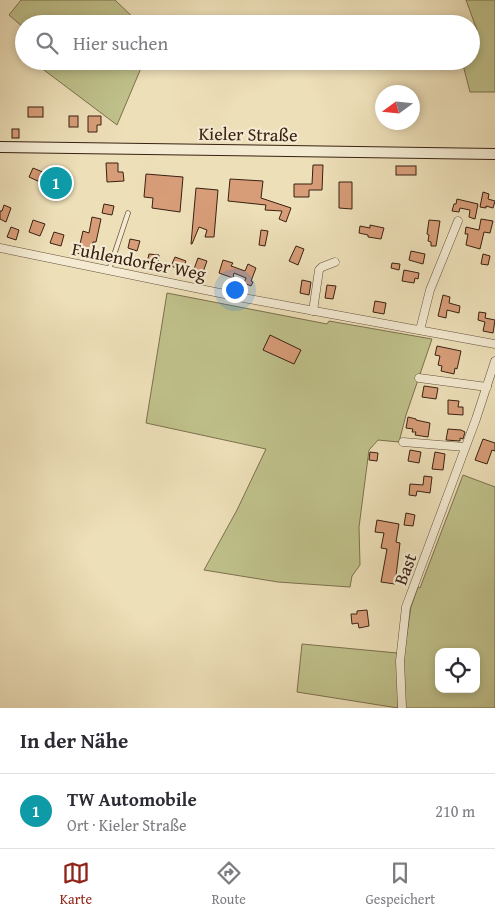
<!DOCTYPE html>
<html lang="de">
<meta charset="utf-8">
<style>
body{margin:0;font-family:"Gentium Book Plus",serif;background:#f2f2f3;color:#2b2b33}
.controls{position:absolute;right:15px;bottom:15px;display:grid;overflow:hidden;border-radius:10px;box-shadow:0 2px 8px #0003}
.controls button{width:45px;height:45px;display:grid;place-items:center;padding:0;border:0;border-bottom:1px solid #e1e1e2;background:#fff;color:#2b2b33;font:25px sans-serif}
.compass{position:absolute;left:375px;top:85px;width:45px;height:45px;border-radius:50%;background:#fff;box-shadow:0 2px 8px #0003;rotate:255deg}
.you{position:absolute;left:234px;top:289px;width:18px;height:18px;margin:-12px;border:4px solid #fff;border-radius:50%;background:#1a73e8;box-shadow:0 0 0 8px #1a73e833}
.badge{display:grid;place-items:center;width:32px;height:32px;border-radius:50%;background:#8f2418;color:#fff;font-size:16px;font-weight:700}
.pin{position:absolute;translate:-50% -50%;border:2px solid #fff;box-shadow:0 1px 5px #0006}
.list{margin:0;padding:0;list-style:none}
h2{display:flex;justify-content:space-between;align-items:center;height:65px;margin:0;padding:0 20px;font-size:21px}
h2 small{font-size:16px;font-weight:400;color:#7c7c81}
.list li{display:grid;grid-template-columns:32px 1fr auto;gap:15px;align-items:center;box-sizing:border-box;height:75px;padding:0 20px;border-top:1px solid #e1e1e2}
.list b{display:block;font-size:19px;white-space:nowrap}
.list p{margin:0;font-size:16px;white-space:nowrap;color:#7c7c81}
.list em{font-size:16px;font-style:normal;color:#7c7c81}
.icon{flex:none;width:28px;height:28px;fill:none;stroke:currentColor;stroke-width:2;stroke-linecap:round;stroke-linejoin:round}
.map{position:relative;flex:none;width:495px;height:708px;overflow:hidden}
.search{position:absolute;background:#fff;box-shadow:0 2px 8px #0003;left:15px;right:15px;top:15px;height:55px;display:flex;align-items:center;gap:12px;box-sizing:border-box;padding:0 18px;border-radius:28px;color:#7c7c81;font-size:19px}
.sheet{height:140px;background:#fff}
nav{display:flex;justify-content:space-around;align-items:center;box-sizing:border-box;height:70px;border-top:1px solid #e1e1e2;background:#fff;font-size:14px;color:#7c7c81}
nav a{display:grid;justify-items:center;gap:2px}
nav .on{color:#8f2418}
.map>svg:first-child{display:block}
.green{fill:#bfc08a;stroke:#7c704e;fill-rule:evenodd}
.building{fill:#d79d78;stroke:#392111}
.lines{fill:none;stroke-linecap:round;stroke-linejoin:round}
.service-casing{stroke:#66503b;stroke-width:5.5}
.minor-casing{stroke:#66503b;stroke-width:9}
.secondary-casing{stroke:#392111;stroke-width:12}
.service{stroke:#f3ead1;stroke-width:4}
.minor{stroke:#f3ead1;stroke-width:8}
.secondary{stroke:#f3ead1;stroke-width:10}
.labels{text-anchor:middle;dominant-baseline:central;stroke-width:4.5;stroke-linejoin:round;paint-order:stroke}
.street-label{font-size:18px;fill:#392111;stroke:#f3ead1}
</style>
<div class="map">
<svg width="495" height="708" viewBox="0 0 495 708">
<rect width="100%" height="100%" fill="#eddfb8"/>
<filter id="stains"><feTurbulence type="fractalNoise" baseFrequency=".004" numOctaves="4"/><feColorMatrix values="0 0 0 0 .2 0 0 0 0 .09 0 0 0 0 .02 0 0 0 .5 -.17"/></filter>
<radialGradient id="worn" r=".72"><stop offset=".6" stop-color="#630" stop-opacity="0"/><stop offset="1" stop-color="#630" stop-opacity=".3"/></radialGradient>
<g class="green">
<path d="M21 0H115L140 24H24V28L9 15Z"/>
<path d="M466 0H495V92H470L462 61H471V30H477Z"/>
<path d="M32 61H144L117 125Z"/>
<path d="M167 293 327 324 329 321 432 339 406 415 399 442 378 440 369 450 359 527 360 565 352 576 350 587 278 582 204 570 237 510 266 449 146 423Z"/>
<path d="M463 475 495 487V708H404L403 660 411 607 418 587 420 588ZM439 652H476V689H439Z"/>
<path d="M302 644 397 653 398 708 297 692Z"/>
</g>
<g class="building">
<rect x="28" y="107" width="15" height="10"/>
<rect x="69" y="116" width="9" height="11"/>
<path d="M88 116H101V125H97V132H88Z"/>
<rect x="12" y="129" width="7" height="9"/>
<path d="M106 163H118V172H123L124 181 107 182Z"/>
<path d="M313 165H323L322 190H309V197H294V184H312Z"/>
<rect x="396" y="166" width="20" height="9"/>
<path d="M33 168 62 180 58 190 29 177Z"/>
<path d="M146 174 183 177 180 212 152 208 153 198 144 197Z"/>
<path d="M230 179 263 181 261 198 291 208 286 222 279 219 282 211 265 210 266 205 228 201Z"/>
<path d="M339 182H352V209L339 208Z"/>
<path d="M196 188 218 190 214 237H205L207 230 199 227 192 244H191Z"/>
<path d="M483 192 489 194 488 199 495 201 493 208 486 206V208L480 207Z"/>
<path d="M457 199 478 204 475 219 469 217 470 210 460 208 459 212 452 211 454 204H456Z"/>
<path d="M104 204 114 206 112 215 102 213Z"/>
<path d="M4 205 11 208 6 222 0 219V211H2Z"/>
<path d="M92 217 101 219 96 242H93L89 256 72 252 74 243 80 244 83 231 89 233Z"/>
<path d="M481 219 493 221 490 233 484 232 480 249 466 245 468 234H465L466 227 479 230Z"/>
<path d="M33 220 45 224 40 236 29 232Z"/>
<path d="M429 220 440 221 436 246H431V242L428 241 429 235 427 234Z"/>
<path d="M370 225 384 228 381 239 368 237V235L359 233 360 226 370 228Z"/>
<path d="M11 227 19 230 16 240 7 237Z"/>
<path d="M261 230 268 231 265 246 259 245Z"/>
<path d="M54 232 64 235 61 246 50 243Z"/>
<path d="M130 239 140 241 137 251 128 248Z"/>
<path d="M296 246 304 249 298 265 289 261Z"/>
<path d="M411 251 425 254 423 264 409 260Z"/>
<path d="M149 254 159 255 158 265 147 263Z"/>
<path d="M483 254 490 256 488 265 481 264Z"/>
<path d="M175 257 186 261 184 266 194 269 198 258 207 261 203 272 200 271 199 277 171 266Z"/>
<path d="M223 260 233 263 231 266 245 271 248 264 256 268 251 281 253 282 251 286 244 283 246 278 234 273 233 278 219 273Z"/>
<path d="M392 263 400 264 399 270 391 268Z"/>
<path d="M404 270 419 273 418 279 415 278 414 283 402 281Z"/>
<path d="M302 280 311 282 309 295 300 293Z"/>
<path d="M327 285 336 286 333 299 325 298Z"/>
<path d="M443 295 450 297 449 303 460 306 459 313 447 310 446 318 438 316Z"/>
<path d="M375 301 386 303 384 314 373 312Z"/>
<path d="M479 312 486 313 485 318 495 320 493 333 483 331 485 322 478 320Z"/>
<path d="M270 335 301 350 294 364 263 350Z"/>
<path d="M437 346 461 351 457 369 455 368 454 374 441 371 442 366 438 365 440 356 435 355Z"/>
<path d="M424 386 438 388 436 399 422 397Z"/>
<path d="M448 400 459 401 458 407H463V415L448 414Z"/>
<path d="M408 417 416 419V420L430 423 428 437 415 435 416 432H412L413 429 406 428Z"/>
<path d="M448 429 461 430 465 432 463 439 460 438V441L446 440Z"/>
<path d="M483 439 495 443V451L492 450 487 464 475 460Z"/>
<path d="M410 450 421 452 419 463 408 461Z"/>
<path d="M370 452 378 453 377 461 369 460Z"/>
<path d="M435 452 445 454 443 470 432 469Z"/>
<path d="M424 476 432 477 430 493 417 491 416 496 409 495 410 484 423 485Z"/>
<path d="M406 513 415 515 413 526 404 525Z"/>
<path d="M377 520 399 524 396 542 400 543 395 584 381 582 387 549 381 548 384 533 375 532Z"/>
<path d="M367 610 369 626 359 628 358 623 352 624 351 614H357V611Z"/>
</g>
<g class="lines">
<g class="service-casing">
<path id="service" d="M109 270 128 213"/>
</g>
<g class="minor-casing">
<g id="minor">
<path d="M0 248 249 299 495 344"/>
<path d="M313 311 319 270 322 267 335 262"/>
<path d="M420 330 430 290 458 221"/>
<path d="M419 378 487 387"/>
<path d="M403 442 465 447"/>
<path d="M402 708 400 661 406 607 476 419 495 361"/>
</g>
</g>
<g class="secondary-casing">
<path id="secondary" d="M0 147 495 154"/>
</g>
<use href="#service" class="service"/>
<use href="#minor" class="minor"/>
<use href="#secondary" class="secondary"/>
</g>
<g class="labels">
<g class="street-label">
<text transform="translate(248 134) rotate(1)">Kieler Straße</text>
<text transform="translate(139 261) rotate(11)">Fuhlendorfer Weg</text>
<text transform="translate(405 569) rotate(-69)">Bast</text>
</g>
</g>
<rect width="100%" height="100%" filter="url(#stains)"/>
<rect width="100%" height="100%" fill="url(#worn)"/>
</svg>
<div class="controls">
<button><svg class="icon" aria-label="locate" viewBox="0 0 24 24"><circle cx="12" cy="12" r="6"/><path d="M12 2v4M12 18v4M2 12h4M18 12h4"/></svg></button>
</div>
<svg class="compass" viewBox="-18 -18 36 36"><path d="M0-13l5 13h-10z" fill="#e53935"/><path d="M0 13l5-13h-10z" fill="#7c7c81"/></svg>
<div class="you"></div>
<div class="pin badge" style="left:56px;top:183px;background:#0f9aa8">1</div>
<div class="search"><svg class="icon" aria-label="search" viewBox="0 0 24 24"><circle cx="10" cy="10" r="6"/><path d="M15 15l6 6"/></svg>Hier suchen</div>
</div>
<section class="sheet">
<h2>In der Nähe<small></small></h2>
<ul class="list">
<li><span class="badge" style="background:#0f9aa8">1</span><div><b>TW Automobile</b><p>Ort · Kieler Straße</p></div><em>210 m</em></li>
</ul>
</section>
<nav>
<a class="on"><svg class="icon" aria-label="map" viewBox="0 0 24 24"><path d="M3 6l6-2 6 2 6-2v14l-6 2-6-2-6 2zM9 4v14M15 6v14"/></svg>Karte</a>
<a><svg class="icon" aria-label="directions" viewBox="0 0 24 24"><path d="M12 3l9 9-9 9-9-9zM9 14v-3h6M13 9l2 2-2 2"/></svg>Route</a>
<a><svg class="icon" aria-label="saved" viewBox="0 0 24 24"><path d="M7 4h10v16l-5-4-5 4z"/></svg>Gespeichert</a>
</nav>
